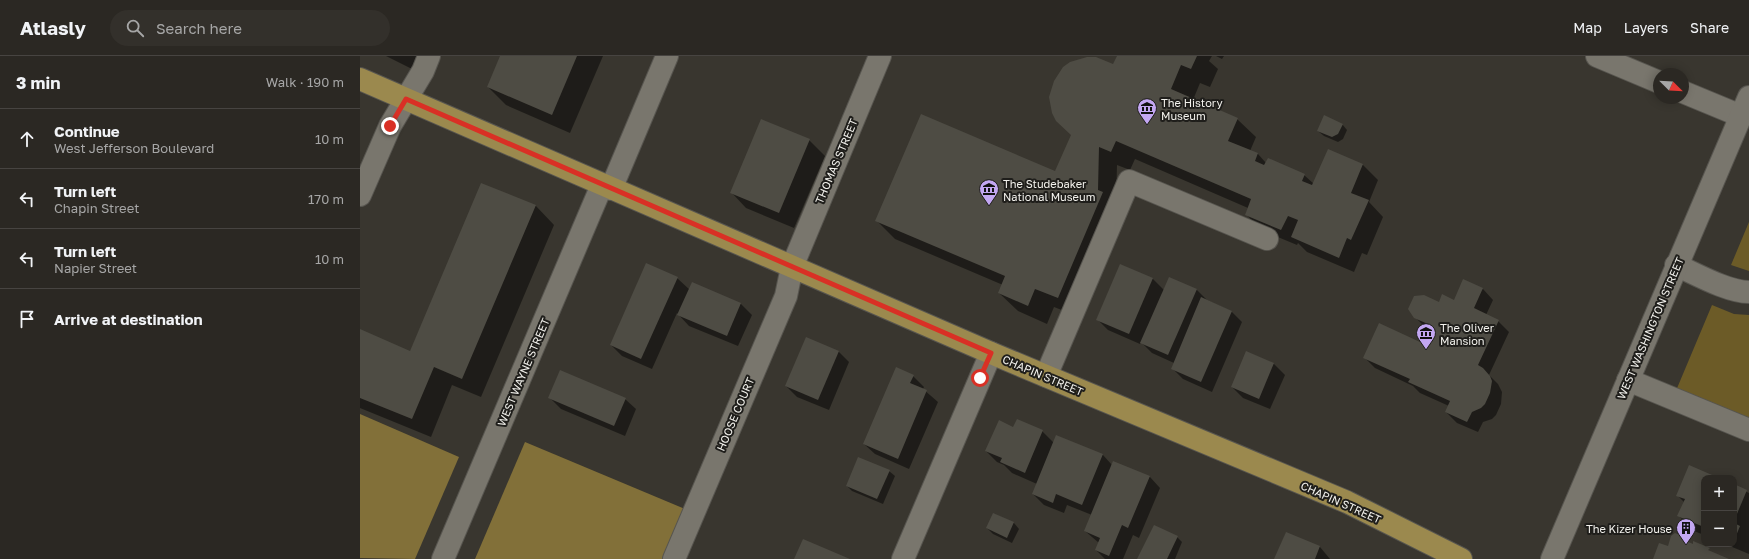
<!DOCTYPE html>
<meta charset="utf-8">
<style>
body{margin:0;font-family:"Golos Text",sans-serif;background:#33302b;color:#f1f3f6}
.controls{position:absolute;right:12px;bottom:12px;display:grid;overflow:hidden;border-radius:8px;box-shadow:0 2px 10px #0003}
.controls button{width:36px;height:36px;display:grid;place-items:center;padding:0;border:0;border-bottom:1px solid #474441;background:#2b2823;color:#f1f3f6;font:20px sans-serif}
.compass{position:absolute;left:1293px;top:12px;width:36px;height:36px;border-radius:50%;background:#2b2823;box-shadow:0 2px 10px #0003;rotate:114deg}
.stop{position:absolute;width:12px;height:12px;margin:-9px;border:3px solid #d93025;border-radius:50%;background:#fff}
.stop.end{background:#d93025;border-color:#fff;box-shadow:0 1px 4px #0008}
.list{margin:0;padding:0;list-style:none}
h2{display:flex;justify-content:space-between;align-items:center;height:52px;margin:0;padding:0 16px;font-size:17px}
h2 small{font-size:13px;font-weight:400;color:#a6a6a6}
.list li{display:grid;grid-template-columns:26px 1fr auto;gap:12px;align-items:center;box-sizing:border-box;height:60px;padding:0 16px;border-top:1px solid #474441}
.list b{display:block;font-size:15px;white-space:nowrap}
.list p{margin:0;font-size:13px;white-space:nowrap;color:#a6a6a6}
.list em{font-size:13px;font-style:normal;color:#a6a6a6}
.icon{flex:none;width:22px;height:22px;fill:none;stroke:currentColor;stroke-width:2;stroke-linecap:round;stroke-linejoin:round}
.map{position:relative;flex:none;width:1389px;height:503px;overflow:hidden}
header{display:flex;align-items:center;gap:24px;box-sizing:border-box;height:56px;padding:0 20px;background:#2b2823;border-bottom:1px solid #474441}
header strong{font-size:19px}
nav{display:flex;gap:22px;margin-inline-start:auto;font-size:14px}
.search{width:280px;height:36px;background:#33302b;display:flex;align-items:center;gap:10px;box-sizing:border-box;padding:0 14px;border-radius:22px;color:#a6a6a6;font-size:15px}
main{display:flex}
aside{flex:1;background:#2b2823}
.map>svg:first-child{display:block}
.green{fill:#6c5b27}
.forest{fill:#827039}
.shadow{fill:#0007}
.building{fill:#4e4c44}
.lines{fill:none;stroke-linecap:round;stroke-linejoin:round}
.minor-casing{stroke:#57554f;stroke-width:24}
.major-casing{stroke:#57554f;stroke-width:24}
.minor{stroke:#79766d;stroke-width:22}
.major{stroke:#9b894e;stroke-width:22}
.route{stroke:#d93025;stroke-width:5}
.labels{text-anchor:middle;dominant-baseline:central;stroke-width:4;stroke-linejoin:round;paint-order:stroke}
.poi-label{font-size:11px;fill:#f3f2ed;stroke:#1f1e1b;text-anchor:start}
.street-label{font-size:11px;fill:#f3f2ed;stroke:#1f1e1b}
</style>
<header>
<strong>Atlasly</strong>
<div class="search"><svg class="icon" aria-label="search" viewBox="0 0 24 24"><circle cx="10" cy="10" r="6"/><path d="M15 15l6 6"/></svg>Search here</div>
<nav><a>Map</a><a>Layers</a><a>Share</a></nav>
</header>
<main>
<aside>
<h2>3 min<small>Walk · 190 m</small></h2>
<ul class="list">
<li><svg class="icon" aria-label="ahead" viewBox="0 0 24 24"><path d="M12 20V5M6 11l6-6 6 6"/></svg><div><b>Continue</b><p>West Jefferson Boulevard</p></div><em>10 m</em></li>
<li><svg class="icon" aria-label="left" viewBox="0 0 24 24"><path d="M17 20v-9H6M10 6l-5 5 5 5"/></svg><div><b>Turn left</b><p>Chapin Street</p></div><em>170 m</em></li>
<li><svg class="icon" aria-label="left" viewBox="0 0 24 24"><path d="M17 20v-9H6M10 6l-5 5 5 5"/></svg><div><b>Turn left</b><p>Napier Street</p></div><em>10 m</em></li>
<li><svg class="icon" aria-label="arrive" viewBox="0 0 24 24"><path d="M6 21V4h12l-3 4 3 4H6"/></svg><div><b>Arrive at destination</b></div></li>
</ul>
</aside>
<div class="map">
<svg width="1389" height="503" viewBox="0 0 1389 503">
<rect width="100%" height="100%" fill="#39362f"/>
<g class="green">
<path d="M1389 166V215L1371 209Z"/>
<path d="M1352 249 1374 258 1389 259V368L1315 337Z"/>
</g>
<g class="forest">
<path d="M0 358 99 401 55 503 0 502Z"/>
<path d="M165 386 325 453 304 503H115Z"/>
</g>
<g class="shadow">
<path d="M26 0H67L60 17Z"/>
<path d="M141 0H243L210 77 146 49 128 31Z"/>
<path d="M758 0H852L849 5 858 13 850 31 840 27 833 44 877 63 896 81 890 95 898 98 906 107 944 119 954 128 968 94 1003 109 1018 124 1009 146 1023 161 1007 199 1002 197 994 216 947 196 938 187 937 189 901 174 886 158 888 152 775 103 770 114 757 109 756 150 717 260 694 251 687 268 658 255 639 237 643 229 535 183 516 164 695 116Z"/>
<path d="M856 0H864L862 3Z"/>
<path d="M982 68 987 74 983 83 978 86 964 80 958 75Z"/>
<path d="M449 84 465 100 434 172 386 152 371 136Z"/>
<path d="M122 129 176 150 194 169 121 341 92 329 71 381 0 352V275L50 296Z"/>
<path d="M761 209 793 223 804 234 836 233 847 244 871 255 882 266 852 336 823 323 812 312 814 307 792 297 781 286 780 288 748 274 737 263Z"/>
<path d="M317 222 330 234 332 227 381 248 392 259 378 290 329 270 317 257 292 313 262 300 251 289Z"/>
<path d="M1123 233 1133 244 1126 259 1138 265 1149 276 1129 319 1138 328 1142 336 1141 348 1136 359 1132 363 1123 366 1118 376 1097 367 1086 356 1089 350 1060 337 1053 330 1015 312 1004 301 1061 287 1067 273 1055 261 1079 247 1094 245Z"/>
<path d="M478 295 489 306 469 354 437 341 426 330Z"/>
<path d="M887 296 914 308 925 319 910 353 883 342 872 331Z"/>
<path d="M553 320 564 331 563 333 578 346 549 413 515 398 504 388Z"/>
<path d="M190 342 265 343 276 353 265 380 201 353Z"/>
<path d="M654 372 682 375 694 387 697 380 743 399 752 409 790 421 800 432 779 482 773 479 763 503H745L736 494 739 487 725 475 732 459 707 449 704 457 684 449 673 438 677 428 652 417 644 409 637 406 626 395Z"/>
<path d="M1329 411 1356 422H1344V479L1334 475 1319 460 1324 446 1318 440Z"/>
<path d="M529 415 535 420 523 448 492 435 487 430Z"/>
<path d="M1374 430 1389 437V498L1365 488H1374Z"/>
<path d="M634 458 654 467 659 473 652 487 633 478 627 472Z"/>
<path d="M926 477 960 491 970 503H915Z"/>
<path d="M817 481 822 486 815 503H779Z"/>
</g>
<g class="building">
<path d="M140 0H217L192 59 127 31Z"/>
<path d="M757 0H837L831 13 821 9 811 33 878 62 868 85 898 97 895 105 904 109 908 102 945 118 942 125 952 129 968 93 1003 108 991 137 1009 144 991 184 987 182 979 202 931 181 938 164 928 160 921 174 885 159 891 143 756 85 751 96 739 91 738 134 743 136 698 242 675 233 668 250 638 237 645 220 515 165 561 58 695 115 711 79 696 65 692 57 689 41 694 25 703 11 710 6 727 1H736L753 8Z"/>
<path d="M964 59 983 68 978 78 972 81 957 75Z"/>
<path d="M401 63 450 83 419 157 370 137Z"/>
<path d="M121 127 176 149 102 323 74 311 52 363 0 342V273L50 295Z"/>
<path d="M286 207 318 221 281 303 250 289Z"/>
<path d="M760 208 793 222 769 278 736 264Z"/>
<path d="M809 221 837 233 808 299 780 287Z"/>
<path d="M1103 223 1123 232 1114 252 1139 264 1118 309 1123 312 1130 320 1132 325 1130 337 1125 348 1121 352 1112 356 1107 366 1085 356 1090 345 1048 326 1050 323 1003 302 1019 267 1060 286 1068 268 1054 262 1048 253 1054 240 1064 239 1079 246 1082 238 1094 244Z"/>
<path d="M332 226 381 247 367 280 317 259Z"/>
<path d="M841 241 872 255 841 326 811 313Z"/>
<path d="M446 281 479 295 458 344 425 330Z"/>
<path d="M886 295 914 307 899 343 871 331Z"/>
<path d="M536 311 554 319 550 327 567 334 538 403 503 388Z"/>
<path d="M200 314 266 342 254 370 188 342Z"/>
<path d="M657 363 683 374 665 417 640 406 642 402 625 395 639 364 653 371Z"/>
<path d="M696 379 743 398 722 449 696 438 693 447 672 438Z"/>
<path d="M498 401 530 414 517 443 486 430Z"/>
<path d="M753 405 790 420 768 472 762 469 749 500 735 494 740 482 724 475Z"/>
<path d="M1329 409 1359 422H1344V471L1317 460 1325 443 1316 440Z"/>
<path d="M1374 428 1387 434 1374 465Z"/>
<path d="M633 457 654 466 647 482 626 472Z"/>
<path d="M1374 467 1380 470 1374 485Z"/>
<path d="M794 469 818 480 807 503H777Z"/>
<path d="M926 476 960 490 955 503H914Z"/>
<path d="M1315 477 1320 479 1322 483 1333 488V485L1350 492 1348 494 1369 503H1293L1299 487 1308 490 1311 480Z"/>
<path d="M443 483 490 503H434Z"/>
</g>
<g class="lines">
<g class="minor-casing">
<g id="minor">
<path d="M1237 0 1299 26"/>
<path d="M1323 36 1381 60"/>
<path d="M251 133 307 0"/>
<path d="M0 139 30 70 63 15 69 0"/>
<path d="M1316 209C1336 218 1368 236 1389 236"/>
<path d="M686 320 769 125 907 183"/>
<path d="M1268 324 1389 374"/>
<path d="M83 503 242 129"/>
<path d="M314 503 426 240 432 211 520 0"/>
<path d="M543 503 631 297"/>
<path d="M1192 503 1389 41"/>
</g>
</g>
<g class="major-casing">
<path id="major" d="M0 23 631 297 987 446 1101 503"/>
</g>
<use href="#minor" class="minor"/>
<use href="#major" class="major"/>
</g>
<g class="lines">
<path class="route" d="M30 70 46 43 631 297 620 322"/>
</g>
<defs>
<g id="museum-pin" transform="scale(1)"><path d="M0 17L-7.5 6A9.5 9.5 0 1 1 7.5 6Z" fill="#c3a7f2" stroke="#1f1e1b"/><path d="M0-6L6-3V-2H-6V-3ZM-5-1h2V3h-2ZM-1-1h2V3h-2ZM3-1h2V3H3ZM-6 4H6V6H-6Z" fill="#111"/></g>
<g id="building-pin" transform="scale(1)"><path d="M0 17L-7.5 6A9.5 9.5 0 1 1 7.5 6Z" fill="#c3a7f2" stroke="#1f1e1b"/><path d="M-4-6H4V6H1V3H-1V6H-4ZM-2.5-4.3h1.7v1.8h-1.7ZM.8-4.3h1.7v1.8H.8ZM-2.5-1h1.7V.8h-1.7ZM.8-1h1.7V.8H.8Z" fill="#111"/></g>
</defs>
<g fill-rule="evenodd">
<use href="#museum-pin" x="787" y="52"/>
<use href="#museum-pin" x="629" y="133"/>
<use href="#museum-pin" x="1066" y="277"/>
<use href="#building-pin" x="1326" y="472"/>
</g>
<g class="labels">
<g class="poi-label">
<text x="801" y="46">The History<tspan x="801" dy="13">Museum</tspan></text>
<text x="643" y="127">The Studebaker<tspan x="643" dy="13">National Museum</tspan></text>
<text x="1080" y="271">The Oliver<tspan x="1080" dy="13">Mansion</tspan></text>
<text x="1312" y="472" text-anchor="end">The Kizer House</text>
</g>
<g class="street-label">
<text transform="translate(476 105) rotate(-67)">THOMAS STREET</text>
<text transform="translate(1290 272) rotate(-67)">WEST WASHINGTON STREET</text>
<text transform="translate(163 316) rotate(-67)">WEST WAYNE STREET</text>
<text transform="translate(683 319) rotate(23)">CHAPIN STREET</text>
<text transform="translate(375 358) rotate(-67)">HOOSE COURT</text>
<text transform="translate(981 446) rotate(24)">CHAPIN STREET</text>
</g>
</g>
</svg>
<div class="controls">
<button>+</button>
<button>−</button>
</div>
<svg class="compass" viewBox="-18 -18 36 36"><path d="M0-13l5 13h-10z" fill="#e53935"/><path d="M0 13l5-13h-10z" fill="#a6a6a6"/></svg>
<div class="stop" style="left:620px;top:322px"></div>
<div class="stop end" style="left:30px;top:70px"></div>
</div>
</main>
